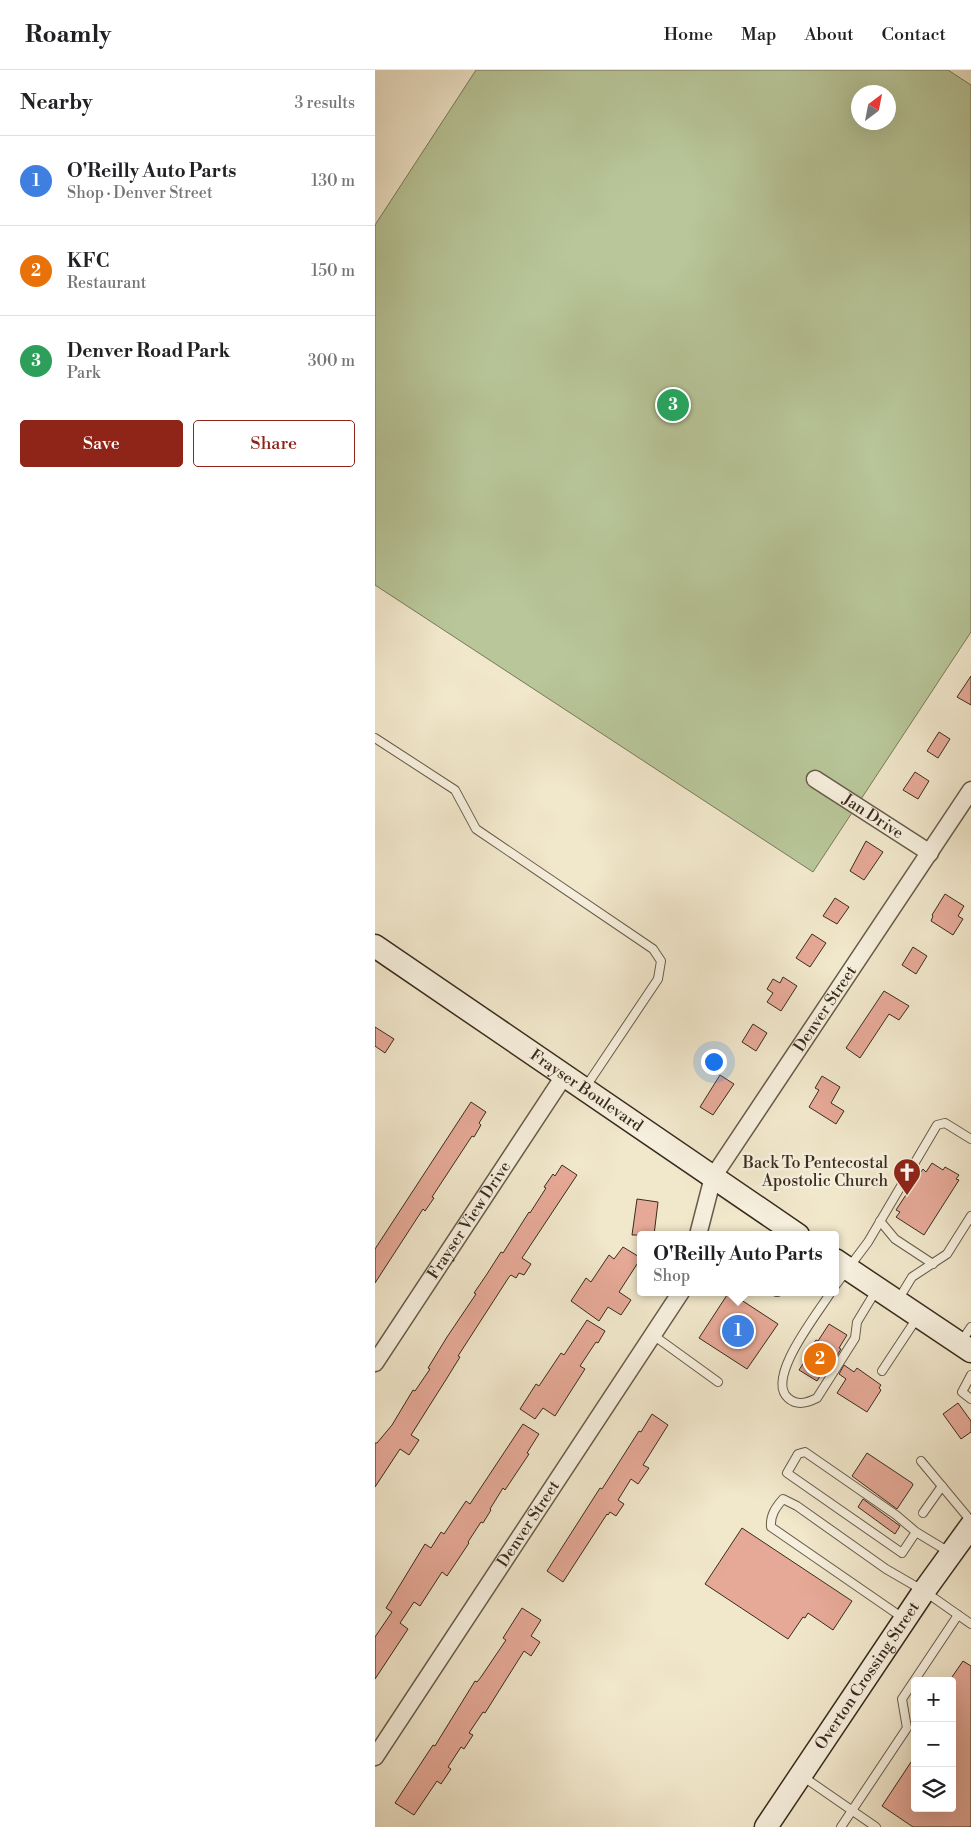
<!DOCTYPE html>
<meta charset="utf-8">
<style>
body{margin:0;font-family:"Libre Bodoni",serif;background:#f6f6f6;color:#202124}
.controls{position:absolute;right:15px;bottom:15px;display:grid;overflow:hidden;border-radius:5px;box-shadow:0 5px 20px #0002}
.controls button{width:45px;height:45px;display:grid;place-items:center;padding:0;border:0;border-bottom:1px solid #e0e0e0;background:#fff;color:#202124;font:25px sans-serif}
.compass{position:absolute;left:476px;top:15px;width:45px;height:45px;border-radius:50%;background:#fff;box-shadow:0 5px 20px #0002;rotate:32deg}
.you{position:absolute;left:338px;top:991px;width:18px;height:18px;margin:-12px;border:4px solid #fff;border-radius:50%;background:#1a73e8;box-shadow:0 0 0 8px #1a73e833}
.badge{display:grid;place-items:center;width:32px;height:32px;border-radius:50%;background:#8f2418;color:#fff;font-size:16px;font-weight:700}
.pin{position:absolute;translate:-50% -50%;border:2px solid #fff;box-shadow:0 1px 5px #0006}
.popup{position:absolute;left:262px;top:1161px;width:202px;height:65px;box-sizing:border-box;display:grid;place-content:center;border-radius:5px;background:#fff;filter:drop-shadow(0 1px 4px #0005);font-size:16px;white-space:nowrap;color:#757577}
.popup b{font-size:19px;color:#202124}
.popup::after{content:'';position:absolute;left:50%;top:100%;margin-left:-10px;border:10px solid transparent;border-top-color:#fff}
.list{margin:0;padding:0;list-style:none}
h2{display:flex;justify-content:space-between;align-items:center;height:65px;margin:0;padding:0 20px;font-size:21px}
h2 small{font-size:16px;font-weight:400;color:#757577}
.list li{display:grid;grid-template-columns:32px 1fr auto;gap:15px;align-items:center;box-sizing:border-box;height:90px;padding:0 20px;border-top:1px solid #e0e0e0}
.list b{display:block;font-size:19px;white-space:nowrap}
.list p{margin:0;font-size:16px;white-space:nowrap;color:#757577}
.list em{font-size:16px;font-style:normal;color:#757577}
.actions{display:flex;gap:10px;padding:15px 20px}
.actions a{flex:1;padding:11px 0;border:1px solid #8f2418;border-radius:5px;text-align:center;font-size:18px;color:#8f2418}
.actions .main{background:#8f2418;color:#fff}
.icon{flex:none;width:28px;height:28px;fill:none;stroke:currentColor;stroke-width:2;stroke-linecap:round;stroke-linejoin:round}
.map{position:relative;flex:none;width:596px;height:1757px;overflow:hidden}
header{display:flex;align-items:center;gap:30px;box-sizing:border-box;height:70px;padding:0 25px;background:#fff;border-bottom:1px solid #e0e0e0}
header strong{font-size:24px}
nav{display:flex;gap:28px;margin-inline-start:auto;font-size:18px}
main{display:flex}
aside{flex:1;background:#fff}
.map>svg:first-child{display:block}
.green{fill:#b8c699;stroke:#78795c;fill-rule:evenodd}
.building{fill:#e6a997;stroke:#392c1e}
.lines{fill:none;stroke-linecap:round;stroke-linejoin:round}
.lane-casing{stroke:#675b49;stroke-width:10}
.street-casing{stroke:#675b49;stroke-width:19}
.secondary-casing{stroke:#392c1e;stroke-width:25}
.lane{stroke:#f6efdd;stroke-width:8}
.street{stroke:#f6efdd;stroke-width:16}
.secondary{stroke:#f6efdd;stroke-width:22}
.labels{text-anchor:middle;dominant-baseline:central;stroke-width:5;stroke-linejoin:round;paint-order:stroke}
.street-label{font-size:16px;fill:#392c1e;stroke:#f6efdd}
.poi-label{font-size:16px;fill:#392c1e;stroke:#f6efdd;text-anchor:end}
</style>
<header>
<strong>Roamly</strong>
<nav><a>Home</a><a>Map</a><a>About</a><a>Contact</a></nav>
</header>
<main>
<aside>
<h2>Nearby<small>3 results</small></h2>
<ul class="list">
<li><span class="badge" style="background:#3f7fe0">1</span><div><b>O'Reilly Auto Parts</b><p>Shop · Denver Street</p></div><em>130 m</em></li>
<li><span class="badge" style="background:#e8710a">2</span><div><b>KFC</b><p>Restaurant</p></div><em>150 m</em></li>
<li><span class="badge" style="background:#2e9e5b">3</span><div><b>Denver Road Park</b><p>Park</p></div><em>300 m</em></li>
</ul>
<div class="actions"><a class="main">Save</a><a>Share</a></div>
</aside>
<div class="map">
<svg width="596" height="1757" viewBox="0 0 596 1757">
<rect width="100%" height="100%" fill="#f1e7cb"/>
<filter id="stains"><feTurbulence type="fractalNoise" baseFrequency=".004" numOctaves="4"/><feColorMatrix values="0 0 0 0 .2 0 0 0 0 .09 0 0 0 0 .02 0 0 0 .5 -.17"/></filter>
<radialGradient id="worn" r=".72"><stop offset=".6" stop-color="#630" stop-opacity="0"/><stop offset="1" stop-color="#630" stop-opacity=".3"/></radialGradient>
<path class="green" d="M101 0H573L596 15V562L438 802 0 515V155ZM483 22H514V52H483Z"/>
<g class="building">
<path d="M596 606V635L582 627Z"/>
<path d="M564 662 575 669 563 688 552 681Z"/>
<path d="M540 702 554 711 543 729 528 720Z"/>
<path d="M491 771 508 782 489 810 475 801Z"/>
<path d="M570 824 589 836 583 846 588 849 578 865 556 851 558 846 557 845Z"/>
<path d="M460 828 474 837 462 854 448 846Z"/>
<path d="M437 864 451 873 435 897 421 888Z"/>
<path d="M538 877 552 886 541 904 527 895Z"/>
<path d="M408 907 422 916 406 941 392 932 398 923 392 919 398 909 405 913Z"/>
<path d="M509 921 534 936 524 950 514 944 485 988 471 978Z"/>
<path d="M378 954 392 963 381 981 367 972Z"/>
<path d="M0 957 19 969 10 983 0 976Z"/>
<path d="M345 1005 359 1014 338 1045 325 1037Z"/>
<path d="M447 1006 465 1017 456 1033 469 1041 461 1054 434 1037 444 1020 440 1018Z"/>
<path d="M96 1032 111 1042 104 1053 106 1055 99 1067 97 1066 57 1127 59 1128 50 1141 48 1139 0 1213V1179Z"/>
<path d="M557 1093 568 1100 570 1097 584 1105 581 1109 584 1110 549 1165 521 1147 525 1142 521 1140 548 1099 551 1102Z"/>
<path d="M187 1095 202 1105 147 1188 156 1194 149 1205 144 1203 141 1208 136 1205 134 1207 83 1286 85 1287 72 1308 36 1365 44 1370 34 1385 25 1379 0 1417V1373H2L17 1355 38 1320 40 1321 55 1299 53 1298 72 1267 101 1224 99 1223 112 1204 126 1182 128 1183 154 1142 155 1143 171 1118 169 1117 178 1104 180 1106Z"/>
<path d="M262 1129 283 1132 279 1165H257Z"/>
<path d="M248 1177 266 1188 244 1222 256 1230 246 1245 233 1237 224 1251 196 1231 211 1208 216 1212 234 1185 239 1189Z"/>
<path d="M354 1222 403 1254 372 1299 324 1268Z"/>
<path d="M212 1250 230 1261 223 1273 221 1272 205 1296 210 1299 180 1346 168 1338 160 1349 145 1339 161 1314 164 1316 186 1283 189 1285Z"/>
<path d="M454 1254 472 1265 464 1278 466 1279 455 1297 452 1295 442 1311 424 1300 435 1283 433 1281 441 1270 443 1271Z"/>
<path d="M469 1295 479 1302 482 1298 506 1315 504 1318 506 1320 492 1342 462 1323 471 1309 464 1304Z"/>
<path d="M583 1333 596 1351V1362L586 1369 568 1344Z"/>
<path d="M277 1344 293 1355 268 1395 274 1398 263 1414 256 1409 243 1430 249 1434 241 1446 235 1442 233 1445 232 1444 188 1512 172 1501 225 1418 227 1419 264 1361 266 1362Z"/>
<path d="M148 1354 164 1364 152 1383 154 1384 130 1420 128 1418 115 1439 116 1440 108 1453 106 1452 93 1472 94 1473 72 1506 67 1502 45 1536 39 1532 25 1553 33 1559 0 1609V1567L17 1542 11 1538 50 1474 56 1478 66 1462 69 1464 91 1431 95 1434Z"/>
<path d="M492 1383 537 1413 538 1415 522 1439 477 1406Z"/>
<path d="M488 1429 525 1456 520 1464 483 1437Z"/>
<path d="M367 1458 477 1531 458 1560 433 1543 430 1548 428 1547 413 1569 330 1514Z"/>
<path d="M147 1538 166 1550 156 1566 165 1572 156 1586 149 1581 110 1643 108 1642 94 1663 98 1665 89 1679 86 1677 73 1697 76 1699 66 1714 62 1711 39 1745 20 1733 58 1675 60 1676 66 1666 100 1611 102 1612 106 1607 131 1570 128 1568Z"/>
<path d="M588 1591 596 1596V1757H538L507 1736 540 1686V1738H577V1607Z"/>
</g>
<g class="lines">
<g class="lane-casing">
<g id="lane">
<path d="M0 668 80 720 101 759 278 879 286 891 283 909 210 1018"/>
<path d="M505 1151 520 1169 558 1194"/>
<path d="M460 1216 493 1172 562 1055 570 1053 596 1069"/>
<path d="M401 1222H403"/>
<path d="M456 1222C444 1242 390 1308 413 1328 422 1336 432 1333 442 1328L480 1268 482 1252 502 1219"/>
<path d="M523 1230 537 1207 572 1184 596 1146"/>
<path d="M278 1265 343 1312"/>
<path d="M586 1272 596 1257"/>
<path d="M507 1301 542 1248"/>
<path d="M596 1305 587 1322 596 1329"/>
<path d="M546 1391 596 1451"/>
<path d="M548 1443 567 1416"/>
<path d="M541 1462 527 1483 412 1403 423 1384 430 1382 521 1445 541 1462 574 1482"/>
<path d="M528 1548 396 1457C395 1445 401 1437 408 1429L422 1436 511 1499 549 1521 596 1554"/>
<path d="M427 1706 501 1757"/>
<path d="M466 1757 532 1658 527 1629 583 1545"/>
</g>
</g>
<g class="street-casing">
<g id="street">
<path id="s1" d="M440 709 555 783"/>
<path id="s2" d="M323 1165 338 1107 596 720"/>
<path id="s3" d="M0 1293 189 1006"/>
<path id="s4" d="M0 1687 306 1222"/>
</g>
</g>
<g class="secondary-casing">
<g id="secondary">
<path id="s5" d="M0 876 423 1165"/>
<path d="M460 1190 596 1281"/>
<path id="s6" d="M391 1757 549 1521 596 1456"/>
</g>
</g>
<use href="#lane" class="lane"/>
<use href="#street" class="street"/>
<use href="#secondary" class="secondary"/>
</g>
<defs>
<g id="church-pin" transform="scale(1.4375)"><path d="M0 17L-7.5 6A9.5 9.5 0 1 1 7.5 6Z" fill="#8f2418" stroke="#f6efdd"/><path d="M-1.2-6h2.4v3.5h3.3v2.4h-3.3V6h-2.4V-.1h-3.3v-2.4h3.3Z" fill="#fff"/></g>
</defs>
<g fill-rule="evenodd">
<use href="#church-pin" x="532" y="1102"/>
</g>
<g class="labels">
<g class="street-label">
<text stroke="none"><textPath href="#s1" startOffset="69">Jan Drive</textPath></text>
<text stroke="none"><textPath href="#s2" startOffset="262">Denver Street</textPath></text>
<text stroke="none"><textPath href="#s5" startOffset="256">Frayser Boulevard</textPath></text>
<text stroke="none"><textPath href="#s3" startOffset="171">Frayser View Drive</textPath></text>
<text stroke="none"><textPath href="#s4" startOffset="279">Denver Street</textPath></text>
<text stroke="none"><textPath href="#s6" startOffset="182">Overton Crossing Street</textPath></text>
</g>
<g class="poi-label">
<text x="513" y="1093">Back To Pentecostal<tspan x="513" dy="18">Apostolic Church</tspan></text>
</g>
</g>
<rect width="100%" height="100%" filter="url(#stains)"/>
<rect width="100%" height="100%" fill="url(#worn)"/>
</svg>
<div class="controls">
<button>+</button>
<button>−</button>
<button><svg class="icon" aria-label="layers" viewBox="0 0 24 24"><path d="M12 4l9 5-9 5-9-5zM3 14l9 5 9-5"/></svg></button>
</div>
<svg class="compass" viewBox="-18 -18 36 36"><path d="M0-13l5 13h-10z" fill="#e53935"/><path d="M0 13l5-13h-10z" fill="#757577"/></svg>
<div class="you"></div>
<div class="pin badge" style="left:363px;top:1261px;background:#3f7fe0">1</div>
<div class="popup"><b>O'Reilly Auto Parts</b>Shop</div>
<div class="pin badge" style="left:445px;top:1289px;background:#e8710a">2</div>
<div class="pin badge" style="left:298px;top:335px;background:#2e9e5b">3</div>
</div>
</main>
